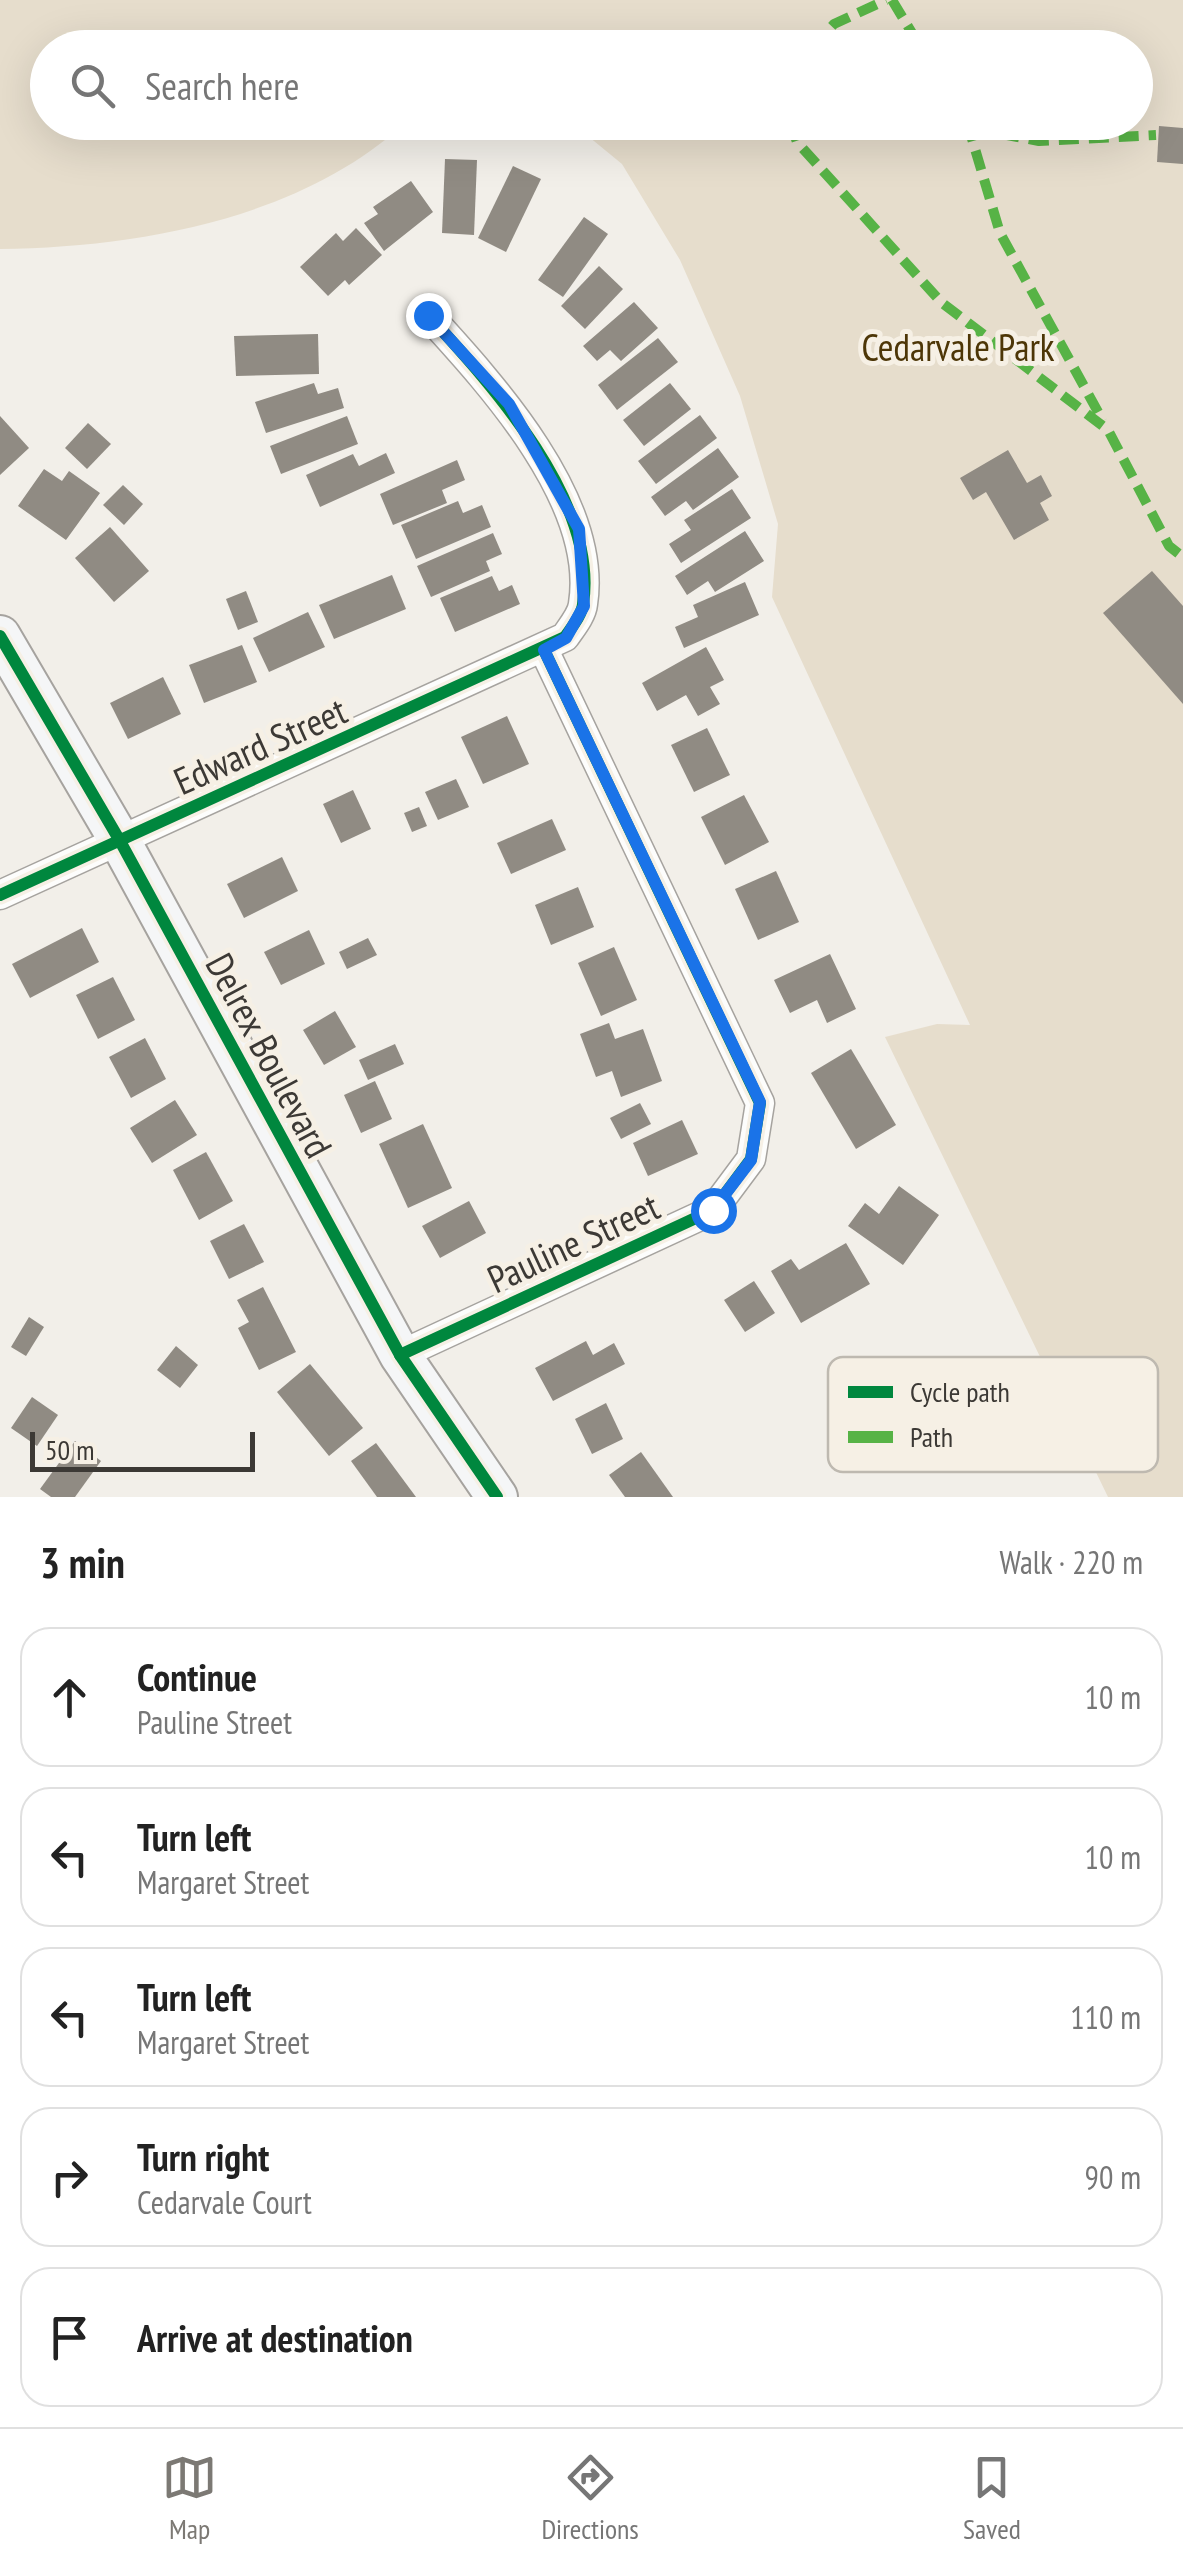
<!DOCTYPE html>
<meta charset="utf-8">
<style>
body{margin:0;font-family:"PT Sans Narrow",sans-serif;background:#f6f6f6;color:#222}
.scale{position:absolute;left:30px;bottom:25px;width:225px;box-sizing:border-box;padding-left:10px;border:5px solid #3c3935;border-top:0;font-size:28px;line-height:35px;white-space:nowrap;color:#3c3935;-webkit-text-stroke:8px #f6f0e5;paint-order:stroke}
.stop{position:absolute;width:30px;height:30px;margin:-22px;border:8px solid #1a73e8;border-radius:50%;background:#fff}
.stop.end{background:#1a73e8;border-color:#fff;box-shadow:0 2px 10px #0008}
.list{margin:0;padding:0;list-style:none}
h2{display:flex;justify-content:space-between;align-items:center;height:130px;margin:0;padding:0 40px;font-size:42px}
h2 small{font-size:32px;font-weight:400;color:#767676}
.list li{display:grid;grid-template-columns:65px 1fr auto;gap:30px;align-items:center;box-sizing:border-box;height:140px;margin:0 20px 20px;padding:0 20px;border:2px solid #e0e0e0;border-radius:30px}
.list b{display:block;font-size:38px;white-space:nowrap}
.list p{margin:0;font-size:32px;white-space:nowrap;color:#767676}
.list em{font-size:32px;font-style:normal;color:#767676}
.icon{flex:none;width:55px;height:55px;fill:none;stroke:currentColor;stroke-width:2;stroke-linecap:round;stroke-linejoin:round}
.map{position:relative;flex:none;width:1183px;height:1497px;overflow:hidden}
.search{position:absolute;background:#fff;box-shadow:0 10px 40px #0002;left:30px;right:30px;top:30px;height:110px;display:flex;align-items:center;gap:25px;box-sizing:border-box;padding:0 35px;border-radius:55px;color:#767676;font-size:38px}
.sheet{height:930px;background:#fff}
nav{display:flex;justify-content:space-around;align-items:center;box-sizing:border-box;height:140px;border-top:2px solid #e0e0e0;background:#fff;font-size:28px;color:#767676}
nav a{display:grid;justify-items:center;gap:5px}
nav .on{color:#7c7974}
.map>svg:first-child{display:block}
.park{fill:#e6ddcc}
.building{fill:#908b83}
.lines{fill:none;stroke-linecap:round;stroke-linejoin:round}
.street-casing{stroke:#a6a39f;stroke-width:31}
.secondary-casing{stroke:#a6a39f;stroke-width:44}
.street{stroke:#fdfdfc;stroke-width:28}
.secondary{stroke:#f5f6f7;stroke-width:40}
.quiet{stroke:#57b346;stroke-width:10;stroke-dasharray:20 10;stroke-linecap:butt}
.cycleway-casing{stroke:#f6f0e5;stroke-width:19}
.cycleway{stroke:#00873e;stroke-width:12}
.route{stroke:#1a73e8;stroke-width:12}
.labels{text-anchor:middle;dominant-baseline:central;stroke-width:10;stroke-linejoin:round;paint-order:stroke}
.park-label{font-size:38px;fill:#4d3607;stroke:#f6f0e5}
.street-label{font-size:38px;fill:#3c3935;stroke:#f6f0e5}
.key{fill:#f6f0e5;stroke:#beb9b0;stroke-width:2.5}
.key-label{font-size:28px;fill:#3c3935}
</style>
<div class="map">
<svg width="1183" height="1497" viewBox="0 0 1183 1497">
<rect width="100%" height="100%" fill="#f2efe9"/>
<path class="park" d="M0 0H1183V1497H1108L885 1037 937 1024 970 1025 772 597 778 524 740 396 680 260 622 164 572 123 1136 122V48H48V122L405 123C300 219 139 247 0 249Z"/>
<g class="building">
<path d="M1159 126 1183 128V164L1157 162Z"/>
<path d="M445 159 477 160 474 235 442 233Z"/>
<path d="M513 166 541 179 506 252 478 238Z"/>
<path d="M411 181 433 212 384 251 364 223 378 214 373 207Z"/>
<path d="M584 217 608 234 563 297 538 280Z"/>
<path d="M356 228 382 255 349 285 345 280 328 296 300 267 336 233 343 241Z"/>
<path d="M599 266 623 289 585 329 561 306Z"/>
<path d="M634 302 658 328 621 361 610 350 597 361 583 346Z"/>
<path d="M318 334 319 374 236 376 234 336Z"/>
<path d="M658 338 678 362 617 410 598 385Z"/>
<path d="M314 383 318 394 338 388 344 408 266 433 255 402Z"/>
<path d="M670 383 691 409 644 446 623 420Z"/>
<path d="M700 415 717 438 656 484 638 461Z"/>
<path d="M0 416 29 448 0 475Z"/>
<path d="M347 416 358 444 281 474 270 446Z"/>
<path d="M88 423 111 444 87 469 65 448Z"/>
<path d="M718 448 739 477 693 510 686 501 665 516 651 497Z"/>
<path d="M1008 450 1027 483 1041 475 1052 496 1040 503 1049 520 1014 540 986 492 973 500 960 478Z"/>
<path d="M386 453 395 473 320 507 306 475 353 454 359 466Z"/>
<path d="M457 460 465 480 442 490 447 503 393 525 380 494Z"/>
<path d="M44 469 62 481 69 471 100 493 66 540 18 506Z"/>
<path d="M123 485 143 504 124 525 103 505Z"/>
<path d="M732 489 751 518 681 563 669 544 691 530 684 520Z"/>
<path d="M458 501 463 513 482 505 491 527 416 559 401 525Z"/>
<path d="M110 527 149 571 114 602 75 558Z"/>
<path d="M745 531 764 561 715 592 708 581 687 595 675 576Z"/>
<path d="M493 533 502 554 486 561 490 571 431 597 417 566Z"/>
<path d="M1152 571 1183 606V704L1103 613Z"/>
<path d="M392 575 406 609 334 639 319 605Z"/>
<path d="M492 576 499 591 512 585 520 604 455 632 440 598Z"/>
<path d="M745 582 759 615 684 648 675 627 698 617 693 605Z"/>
<path d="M246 591 258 622 238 630 226 599Z"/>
<path d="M308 612 325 647 269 672 253 638Z"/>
<path d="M242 645 257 682 204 703 189 665Z"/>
<path d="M706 647 724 680 710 687 720 704 698 716 686 695 657 711 642 683Z"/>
<path d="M163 677 181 714 128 739 110 703Z"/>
<path d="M507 716 529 764 483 784 461 737Z"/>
<path d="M707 728 730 775 694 792 671 745Z"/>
<path d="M456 779 469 807 438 820 425 792Z"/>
<path d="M353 790 371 829 341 843 323 804Z"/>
<path d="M744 795 769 842 725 865 701 817Z"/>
<path d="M419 807 427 826 412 832 404 813Z"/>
<path d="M552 819 566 850 511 874 497 843Z"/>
<path d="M282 857 298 891 244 918 227 884Z"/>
<path d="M776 871 799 922 758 940 735 889Z"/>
<path d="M578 887 594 927 551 945 535 905Z"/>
<path d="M82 928 99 962 30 998 12 964Z"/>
<path d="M309 930 325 964 281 985 264 952Z"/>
<path d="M368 938 377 955 347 969 339 952Z"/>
<path d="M614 947 637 1000 601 1016 578 963Z"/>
<path d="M830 954 856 1009 827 1023 817 1000 790 1013 774 980Z"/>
<path d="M113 977 135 1020 98 1039 76 995Z"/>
<path d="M335 1011 356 1047 324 1065 303 1030Z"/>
<path d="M609 1023 615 1039 643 1029 662 1081 621 1097 612 1071 596 1077 580 1034Z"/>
<path d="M145 1038 166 1079 131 1098 109 1057Z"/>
<path d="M395 1044 404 1064 368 1080 359 1060Z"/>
<path d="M851 1049 896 1125 856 1149 811 1073Z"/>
<path d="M375 1081 392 1119 361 1133 344 1095Z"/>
<path d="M175 1100 197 1135 152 1163 130 1128Z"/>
<path d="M640 1103 651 1124 621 1139 610 1118Z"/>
<path d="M682 1120 698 1154 648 1176 633 1143Z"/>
<path d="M423 1124 452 1188 408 1208 379 1144Z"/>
<path d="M206 1152 233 1201 199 1220 173 1170Z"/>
<path d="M899 1186 939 1215 903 1265 848 1226 865 1203 879 1214Z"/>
<path d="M469 1201 486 1233 440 1258 422 1226Z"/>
<path d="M244 1224 264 1262 229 1279 210 1241Z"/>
<path d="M846 1243 870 1284 801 1323 771 1271 791 1259 799 1270Z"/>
<path d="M754 1281 775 1313 745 1332 724 1300Z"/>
<path d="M263 1287 296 1352 259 1370 238 1328 249 1322 237 1300Z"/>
<path d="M29 1317 44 1327 26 1356 11 1347Z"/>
<path d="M586 1341 593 1355 614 1343 625 1364 553 1401 535 1368Z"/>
<path d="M176 1346 198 1365 180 1388 157 1370Z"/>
<path d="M310 1364 363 1428 329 1456 277 1392Z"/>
<path d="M32 1397 58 1415 37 1446 11 1428Z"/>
<path d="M606 1403 623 1439 592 1454 575 1419Z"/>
<path d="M75 1441 101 1461 75 1497H51L40 1489Z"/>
<path d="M376 1443 416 1497H377L351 1461Z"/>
<path d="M641 1452 673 1497H625L609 1475Z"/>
</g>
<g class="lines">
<g class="street-casing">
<g id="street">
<path d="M0 895 565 637C571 628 582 615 583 604 599 502 492 385 428 315"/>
<path d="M400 1355 713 1210 751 1159 760 1103 544 650"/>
</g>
</g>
<g class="secondary-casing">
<path id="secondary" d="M0 636 120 841 400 1355 497 1497"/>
</g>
<use href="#street" class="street"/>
<use href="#secondary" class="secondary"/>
<g class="quiet">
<path d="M892 0 921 48"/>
<path d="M811 48 834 24 886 0"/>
<path d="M790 122 797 142 941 302 1108 430 1169 546 1183 557"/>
<path d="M967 122 1000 233 1103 421"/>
<path d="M970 128 1039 141 1156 135"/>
</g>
<g class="cycleway-casing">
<g id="cycleway">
<path d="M0 636 120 841 400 1355 497 1497"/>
<path d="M0 895 565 637C571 628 582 615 583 604 599 502 492 385 428 315"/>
<path d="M400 1355 713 1210 751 1159 760 1103 544 650"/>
</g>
</g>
<use href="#cycleway" class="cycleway"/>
</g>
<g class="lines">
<path class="route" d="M428 315 509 404 579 529 584 606 566 638 544 650 760 1102 751 1160 713 1210"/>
</g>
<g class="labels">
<g class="park-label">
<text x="958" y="346">Cedarvale Park</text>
</g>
<g class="street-label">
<text transform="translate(260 745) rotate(-24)">Edward Street</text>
<text transform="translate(270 1055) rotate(62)">Delrex Boulevard</text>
<text transform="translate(573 1242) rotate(-25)">Pauline Street</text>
</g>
</g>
<rect x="828" y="1357" width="330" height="115" rx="15" class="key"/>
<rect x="848" y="1386" width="45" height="12" fill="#00873e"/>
<rect x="848" y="1431" width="45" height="12" fill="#57b346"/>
<g class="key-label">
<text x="910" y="1402">Cycle path</text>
<text x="910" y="1447">Path</text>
</g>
</svg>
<div class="scale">50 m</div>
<div class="stop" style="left:713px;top:1210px"></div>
<div class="stop end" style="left:428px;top:315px"></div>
<div class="search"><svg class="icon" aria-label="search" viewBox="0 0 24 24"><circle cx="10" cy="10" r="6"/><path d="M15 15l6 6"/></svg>Search here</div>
</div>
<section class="sheet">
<h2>3 min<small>Walk · 220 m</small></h2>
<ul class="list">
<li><svg class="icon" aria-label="ahead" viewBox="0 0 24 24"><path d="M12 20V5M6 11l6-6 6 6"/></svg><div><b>Continue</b><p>Pauline Street</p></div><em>10 m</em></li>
<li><svg class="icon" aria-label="left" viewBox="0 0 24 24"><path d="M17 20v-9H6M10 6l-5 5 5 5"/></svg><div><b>Turn left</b><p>Margaret Street</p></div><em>10 m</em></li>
<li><svg class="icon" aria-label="left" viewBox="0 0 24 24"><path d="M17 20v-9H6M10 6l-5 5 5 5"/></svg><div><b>Turn left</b><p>Margaret Street</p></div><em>110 m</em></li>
<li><svg class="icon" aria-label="right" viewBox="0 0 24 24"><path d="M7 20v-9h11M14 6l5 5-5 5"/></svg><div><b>Turn right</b><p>Cedarvale Court</p></div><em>90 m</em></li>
<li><svg class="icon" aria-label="arrive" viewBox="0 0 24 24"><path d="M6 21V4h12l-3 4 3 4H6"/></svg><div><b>Arrive at destination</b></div></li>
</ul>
</section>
<nav>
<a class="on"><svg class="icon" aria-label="map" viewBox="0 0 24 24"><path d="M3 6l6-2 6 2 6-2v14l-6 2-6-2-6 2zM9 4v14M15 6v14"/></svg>Map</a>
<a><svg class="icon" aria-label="directions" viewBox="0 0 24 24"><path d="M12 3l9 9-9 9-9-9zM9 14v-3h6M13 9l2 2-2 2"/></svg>Directions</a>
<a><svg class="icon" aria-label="saved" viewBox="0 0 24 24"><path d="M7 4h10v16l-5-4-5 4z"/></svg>Saved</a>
</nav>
